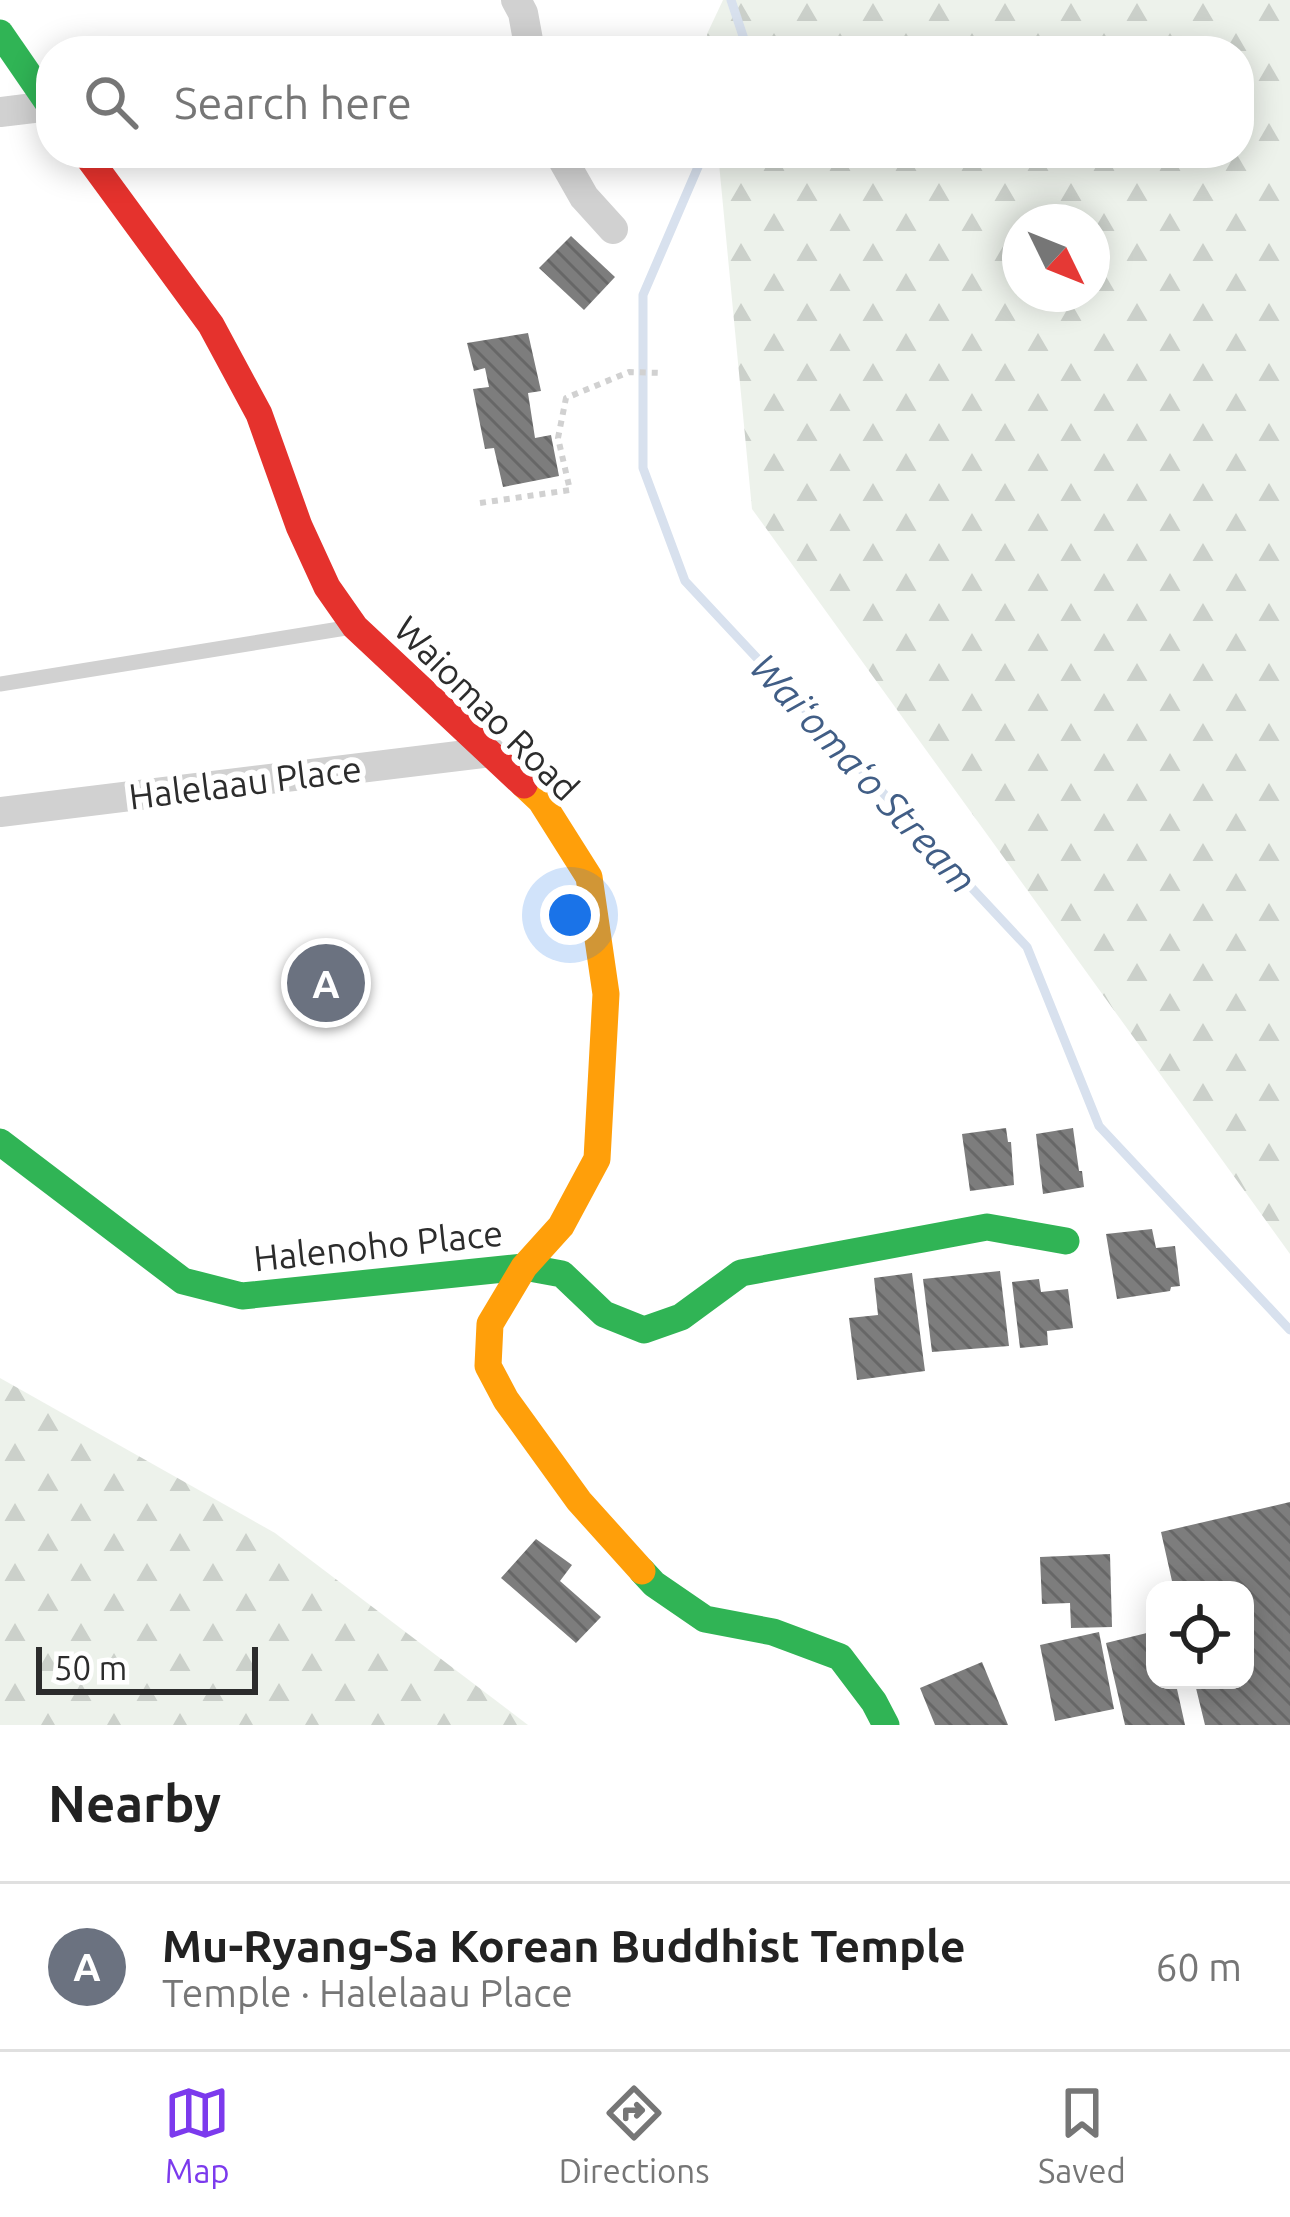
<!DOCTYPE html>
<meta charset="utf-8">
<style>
body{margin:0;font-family:Ubuntu,sans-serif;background:#f6f6f6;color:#222}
.controls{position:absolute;right:36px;bottom:36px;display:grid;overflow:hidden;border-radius:24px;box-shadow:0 6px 30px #0003}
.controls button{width:108px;height:108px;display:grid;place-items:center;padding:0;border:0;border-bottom:3px solid #e0e0e0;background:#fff;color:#222;font:60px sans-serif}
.compass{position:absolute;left:1002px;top:204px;width:108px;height:108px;border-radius:50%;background:#fff;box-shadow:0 6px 30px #0003;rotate:133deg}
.scale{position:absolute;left:36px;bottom:30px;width:222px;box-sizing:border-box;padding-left:12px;border:6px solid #2c2c2c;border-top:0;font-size:33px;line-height:42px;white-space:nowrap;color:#2c2c2c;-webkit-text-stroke:9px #fff;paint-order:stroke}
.you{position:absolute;left:570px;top:915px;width:42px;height:42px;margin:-30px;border:9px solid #fff;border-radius:50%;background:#1a73e8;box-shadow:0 0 0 18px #1a73e833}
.badge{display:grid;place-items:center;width:78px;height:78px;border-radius:50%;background:#7c3aed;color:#fff;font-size:39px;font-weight:700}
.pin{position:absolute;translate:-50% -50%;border:6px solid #fff;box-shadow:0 3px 12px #0006}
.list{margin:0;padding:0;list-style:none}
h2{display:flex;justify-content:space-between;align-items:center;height:156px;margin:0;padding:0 48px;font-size:51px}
h2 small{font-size:39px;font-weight:400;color:#767676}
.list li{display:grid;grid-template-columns:78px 1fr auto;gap:36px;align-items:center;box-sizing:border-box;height:168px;padding:0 48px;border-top:3px solid #e0e0e0}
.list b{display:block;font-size:45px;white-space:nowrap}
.list p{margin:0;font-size:39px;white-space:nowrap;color:#767676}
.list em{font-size:39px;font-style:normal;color:#767676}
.icon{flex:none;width:66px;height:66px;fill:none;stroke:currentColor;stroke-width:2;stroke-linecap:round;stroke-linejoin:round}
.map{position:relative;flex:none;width:1290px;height:1725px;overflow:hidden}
.search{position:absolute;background:#fff;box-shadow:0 6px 30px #0003;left:36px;right:36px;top:36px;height:132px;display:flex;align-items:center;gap:30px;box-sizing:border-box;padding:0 42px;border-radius:48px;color:#767676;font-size:45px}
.sheet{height:324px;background:#fff}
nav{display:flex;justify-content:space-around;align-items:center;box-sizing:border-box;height:168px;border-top:3px solid #e0e0e0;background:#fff;font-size:33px;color:#767676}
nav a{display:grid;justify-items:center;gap:6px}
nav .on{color:#7c3aed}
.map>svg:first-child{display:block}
.forest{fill:url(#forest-firs);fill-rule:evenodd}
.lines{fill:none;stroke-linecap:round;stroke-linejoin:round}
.stream{stroke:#d8e1ee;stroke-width:9}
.building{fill:url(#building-back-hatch)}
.path{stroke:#d1d1d1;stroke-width:6;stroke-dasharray:6 6;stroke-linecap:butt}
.lane{stroke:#d1d1d1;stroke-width:15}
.street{stroke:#d1d1d1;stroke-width:30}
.fast{stroke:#30b455;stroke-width:27}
.slow{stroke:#ff9f0a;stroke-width:27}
.jam{stroke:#e5322d;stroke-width:27}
.labels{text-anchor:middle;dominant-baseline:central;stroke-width:12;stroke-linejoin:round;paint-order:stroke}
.street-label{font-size:36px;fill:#2c2c2c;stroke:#fff}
.water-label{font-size:39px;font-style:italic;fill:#415e86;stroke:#fff}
</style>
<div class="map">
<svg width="1290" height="1725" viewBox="0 0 1290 1725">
<defs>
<pattern id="forest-firs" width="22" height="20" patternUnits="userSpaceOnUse" patternTransform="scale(3)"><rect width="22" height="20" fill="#edf2eb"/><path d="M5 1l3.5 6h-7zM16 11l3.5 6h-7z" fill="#cbd0ca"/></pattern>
<pattern id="building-back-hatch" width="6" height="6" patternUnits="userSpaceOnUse" patternTransform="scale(3)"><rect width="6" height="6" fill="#7d7d7d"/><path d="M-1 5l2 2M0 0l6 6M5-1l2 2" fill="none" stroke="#676767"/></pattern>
</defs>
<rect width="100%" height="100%" fill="#fff"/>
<g class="forest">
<path d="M723 0H1290V1254L752 509 718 153H1239V51H709L707 34ZM1020 222H1092V294H1020Z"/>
<path d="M0 1378 275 1533 528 1725H0Z"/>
</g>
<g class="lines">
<g class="stream">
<path d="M731 0 748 51"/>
<path d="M704 153 643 295V468L685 581 1027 947 1099 1126 1290 1330"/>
</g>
</g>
<g class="building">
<path d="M571 236 615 277 584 310 539 268Z"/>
<path d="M528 333 541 391 528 393 535 438 551 435 559 476 503 487 494 448 485 449 473 389 489 387 485 368 474 371 467 343Z"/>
<path d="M1006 1128 1008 1142H1011L1014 1185 970 1191 962 1134Z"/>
<path d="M1073 1128 1079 1171H1082L1084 1187 1043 1194 1036 1134Z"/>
<path d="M1152 1229 1156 1248 1175 1246 1180 1286 1171 1287 1170 1291 1117 1299 1106 1234Z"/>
<path d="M1000 1271 1009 1346 932 1352 923 1279Z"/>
<path d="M912 1273 925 1371 857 1380 849 1318 878 1315 874 1278Z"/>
<path d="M1039 1279 1041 1292 1068 1289 1073 1328 1047 1331 1048 1345 1020 1348 1012 1282Z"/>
<path d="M1290 1502V1725H1205L1194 1680H1245V1590H1174L1161 1532Z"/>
<path d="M536 1539 572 1565 560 1581 601 1617 576 1643 501 1578Z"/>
<path d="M1110 1554 1112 1627 1071 1628 1070 1603 1042 1604 1040 1557Z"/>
<path d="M1155 1631V1680H1175L1185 1725H1125L1106 1643Z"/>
<path d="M1099 1632 1114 1709 1055 1721 1040 1645Z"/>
<path d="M982 1662 1008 1725H935L920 1688Z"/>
</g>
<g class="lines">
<path class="path" d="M480 503 570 490 558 438 566 398 629 372 663 373"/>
<path class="lane" d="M0 684 352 627"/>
<g class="street">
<path d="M516 0 523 13 530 51"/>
<path d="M0 112 50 106"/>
<path d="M559 153 584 197 613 229"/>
<path d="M0 812 491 752"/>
</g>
<g class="fast">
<path d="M0 33 51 107"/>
<path d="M0 1142 183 1281 242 1296 524 1267 562 1274 604 1314 644 1330 681 1317 741 1273 987 1227 1066 1241"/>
<path d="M642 1571 654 1584 705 1619 773 1632 840 1657 874 1702 886 1725"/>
</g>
<path class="slow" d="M524 785 541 801 589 877 606 994 597 1159 561 1226 524 1267 490 1324 488 1366 506 1400 579 1501 642 1571"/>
<path class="jam" d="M85 153 211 325 259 414 299 526 327 587 355 627 524 785"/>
</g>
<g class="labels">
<g class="street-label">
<text transform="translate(487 708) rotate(45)">Waiomao Road</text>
<text transform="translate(245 782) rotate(-7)">Halelaau Place</text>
<text transform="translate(378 1245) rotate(-6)">Halenoho Place</text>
</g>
<g class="water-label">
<text transform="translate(864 773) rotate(47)">Waiʻomaʻo Stream</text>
</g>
</g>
</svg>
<div class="controls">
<button><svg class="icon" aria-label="locate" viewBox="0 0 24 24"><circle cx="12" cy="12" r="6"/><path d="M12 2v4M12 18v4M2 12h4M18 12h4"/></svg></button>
</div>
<svg class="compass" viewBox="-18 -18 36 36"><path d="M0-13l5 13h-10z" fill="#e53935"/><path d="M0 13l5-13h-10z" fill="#767676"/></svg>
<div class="scale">50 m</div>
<div class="you"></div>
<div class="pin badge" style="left:326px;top:983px;background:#6b7280">A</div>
<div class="search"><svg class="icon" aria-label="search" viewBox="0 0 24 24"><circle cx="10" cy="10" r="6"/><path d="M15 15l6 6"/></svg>Search here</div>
</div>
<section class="sheet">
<h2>Nearby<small></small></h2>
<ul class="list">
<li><span class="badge" style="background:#6b7280">A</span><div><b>Mu-Ryang-Sa Korean Buddhist Temple</b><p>Temple · Halelaau Place</p></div><em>60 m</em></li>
</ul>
</section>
<nav>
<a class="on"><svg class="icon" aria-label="map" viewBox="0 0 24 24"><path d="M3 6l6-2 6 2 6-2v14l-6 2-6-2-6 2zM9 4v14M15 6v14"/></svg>Map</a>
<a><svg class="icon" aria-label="directions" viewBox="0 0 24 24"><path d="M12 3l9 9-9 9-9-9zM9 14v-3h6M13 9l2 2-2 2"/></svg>Directions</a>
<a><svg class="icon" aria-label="saved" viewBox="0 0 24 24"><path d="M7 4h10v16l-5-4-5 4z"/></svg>Saved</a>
</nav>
